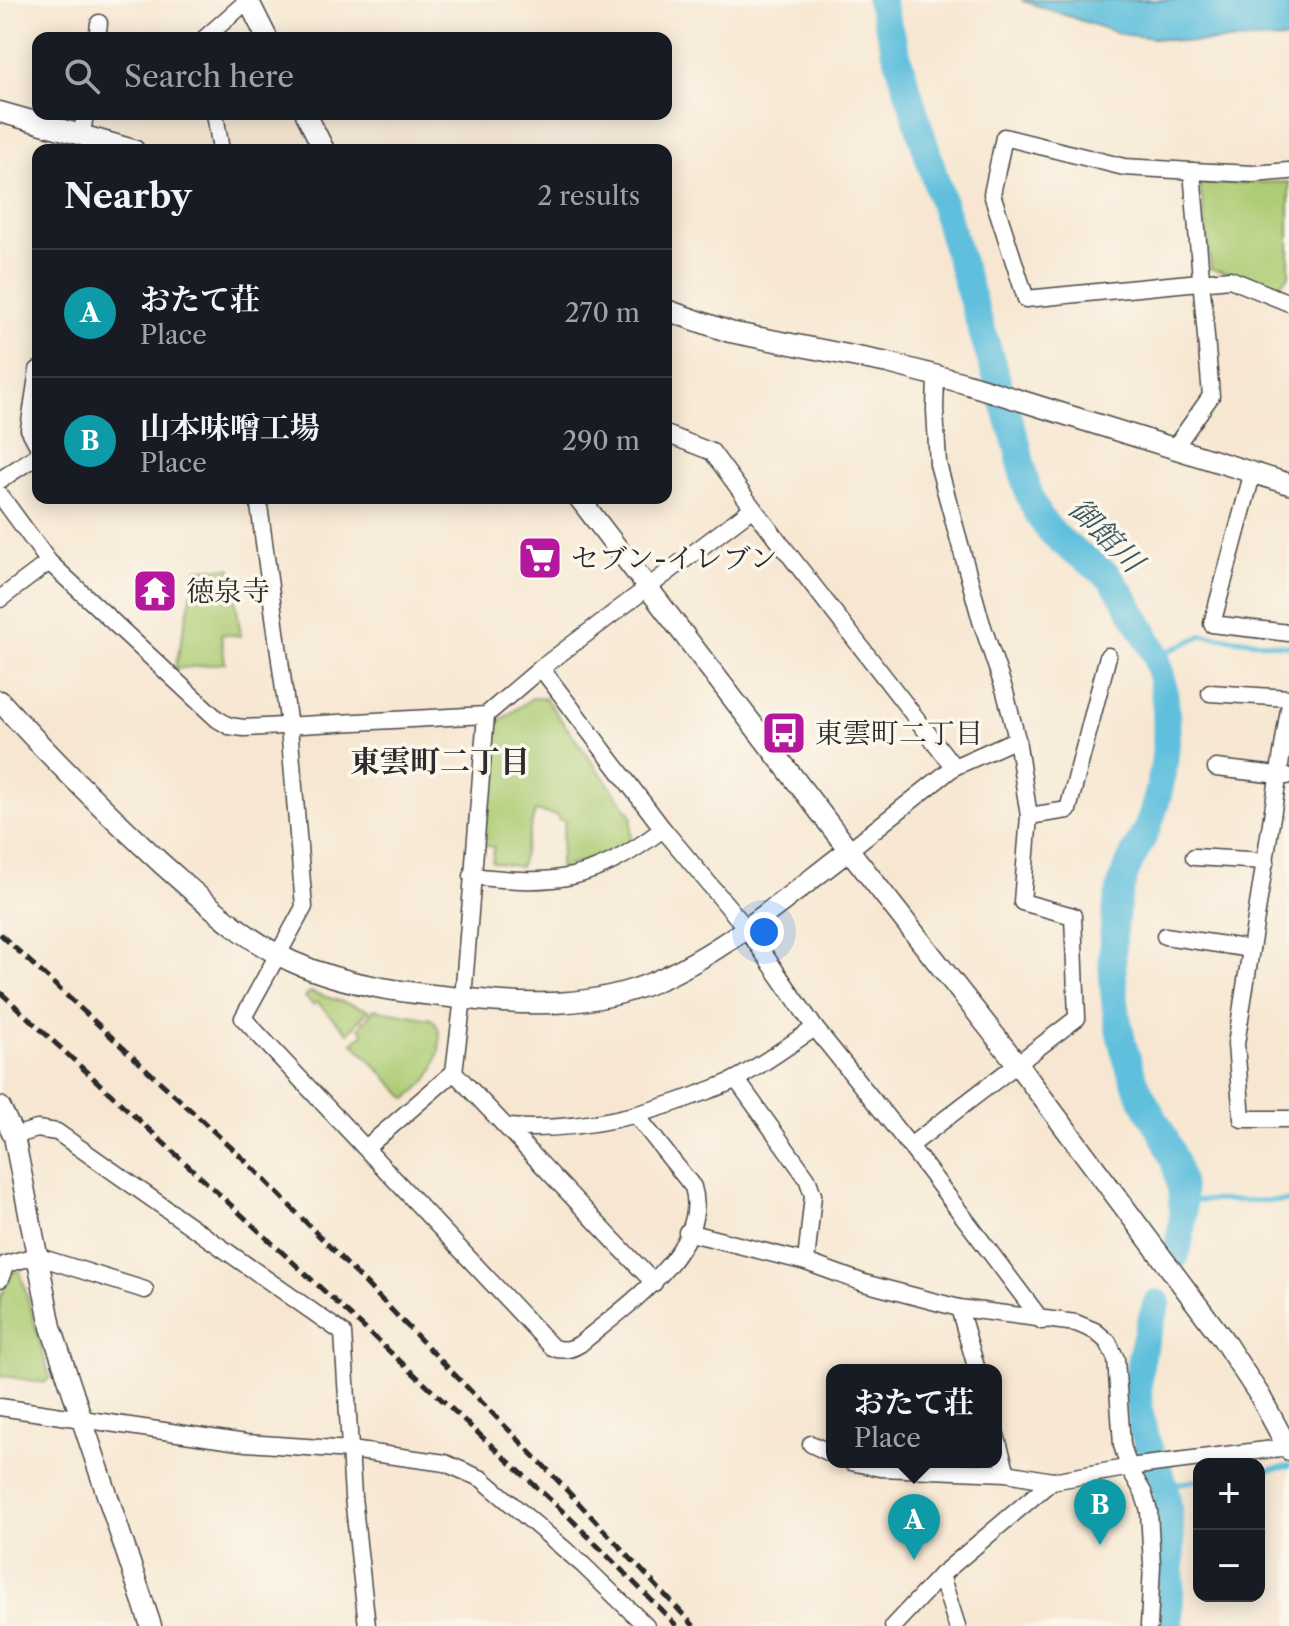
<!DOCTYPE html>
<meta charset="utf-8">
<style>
body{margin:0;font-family:"Libre Caslon Text","Noto Serif JP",serif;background:#20242c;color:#f1f3f6}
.controls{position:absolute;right:24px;bottom:24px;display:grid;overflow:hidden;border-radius:16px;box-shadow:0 4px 20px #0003}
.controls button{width:72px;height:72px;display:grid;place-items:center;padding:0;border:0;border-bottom:2px solid #363941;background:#171b24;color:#f1f3f6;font:40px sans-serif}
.you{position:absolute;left:764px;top:932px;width:28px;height:28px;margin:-20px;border:6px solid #fff;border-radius:50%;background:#1a73e8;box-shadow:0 0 0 12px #1a73e833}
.badge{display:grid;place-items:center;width:52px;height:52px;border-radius:50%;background:#1a73e8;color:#fff;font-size:26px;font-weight:700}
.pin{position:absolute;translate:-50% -66px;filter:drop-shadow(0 2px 4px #0008)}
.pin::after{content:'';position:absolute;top:42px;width:28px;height:24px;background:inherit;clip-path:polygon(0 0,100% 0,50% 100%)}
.popup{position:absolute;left:826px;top:1364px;width:176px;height:104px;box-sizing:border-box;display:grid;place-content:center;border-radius:16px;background:#171b24;filter:drop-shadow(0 2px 6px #0005);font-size:26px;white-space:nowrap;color:#9ea1a6}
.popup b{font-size:30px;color:#f1f3f6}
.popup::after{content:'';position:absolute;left:50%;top:100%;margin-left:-16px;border:16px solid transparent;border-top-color:#171b24}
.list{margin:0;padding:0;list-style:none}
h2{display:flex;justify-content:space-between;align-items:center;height:104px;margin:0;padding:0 32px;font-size:34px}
h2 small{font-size:26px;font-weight:400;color:#9ea1a6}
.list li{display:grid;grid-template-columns:52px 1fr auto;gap:24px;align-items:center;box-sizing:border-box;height:128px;padding:0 32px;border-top:2px solid #363941}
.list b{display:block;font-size:30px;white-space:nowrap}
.list p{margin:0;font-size:26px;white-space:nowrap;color:#9ea1a6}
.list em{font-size:26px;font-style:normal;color:#9ea1a6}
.icon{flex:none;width:44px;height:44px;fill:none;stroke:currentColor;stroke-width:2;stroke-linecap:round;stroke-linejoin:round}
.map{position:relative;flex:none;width:1289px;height:1626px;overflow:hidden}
.search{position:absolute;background:#171b24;box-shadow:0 4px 20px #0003;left:32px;top:32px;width:640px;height:88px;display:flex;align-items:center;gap:20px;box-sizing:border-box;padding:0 28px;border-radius:16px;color:#9ea1a6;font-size:30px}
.panel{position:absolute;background:#171b24;box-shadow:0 4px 20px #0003;left:32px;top:144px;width:640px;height:360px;border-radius:16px}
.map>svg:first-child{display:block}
.green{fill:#adcc74;stroke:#6c7c50;stroke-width:2}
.water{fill:#5fbfdd;stroke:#457584;stroke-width:2}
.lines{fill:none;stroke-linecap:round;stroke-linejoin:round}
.stream{stroke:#5fbfdd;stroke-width:5}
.river{stroke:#5fbfdd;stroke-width:28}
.minor-casing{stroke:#4a4744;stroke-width:19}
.tertiary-casing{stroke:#4a4744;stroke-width:23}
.minor{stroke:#fff;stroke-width:16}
.tertiary{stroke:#fff;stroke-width:20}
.rail{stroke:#2b2b2b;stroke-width:5;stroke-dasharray:12 6;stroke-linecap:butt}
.labels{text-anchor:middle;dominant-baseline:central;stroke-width:7;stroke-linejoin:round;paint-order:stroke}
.poi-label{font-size:28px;fill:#2b2b2b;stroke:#fbf7ec;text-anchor:start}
.water-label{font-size:30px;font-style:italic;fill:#3b5760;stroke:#fbf7ec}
.neighbourhood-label{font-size:30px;font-weight:bold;fill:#2b2b2b;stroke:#fbf7ec}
</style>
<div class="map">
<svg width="1289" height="1626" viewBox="0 0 1289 1626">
<rect width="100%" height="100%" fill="#fbf7ec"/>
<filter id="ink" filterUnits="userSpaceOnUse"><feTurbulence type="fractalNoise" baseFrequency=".0125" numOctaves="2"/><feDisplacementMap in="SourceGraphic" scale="16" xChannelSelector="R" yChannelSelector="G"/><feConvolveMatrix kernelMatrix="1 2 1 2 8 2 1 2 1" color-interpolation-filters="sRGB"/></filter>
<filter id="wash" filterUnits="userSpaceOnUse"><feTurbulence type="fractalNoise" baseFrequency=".006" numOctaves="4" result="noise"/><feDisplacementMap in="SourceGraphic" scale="32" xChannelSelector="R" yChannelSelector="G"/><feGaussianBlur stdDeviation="1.8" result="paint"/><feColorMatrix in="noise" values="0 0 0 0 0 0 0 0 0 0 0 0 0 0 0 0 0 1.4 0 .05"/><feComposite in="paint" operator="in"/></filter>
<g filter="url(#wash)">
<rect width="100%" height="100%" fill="#f7e7d2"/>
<g class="green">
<path d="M1289 182V276L1279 285 1211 269 1200 184Z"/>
<path d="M231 568 241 636 221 634 225 663 175 669 197 569Z"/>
<path d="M532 698H545L632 816 630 844 608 855 559 868 565 821 558 819V816L535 811 520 867 492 862 494 847 477 844 491 727Z"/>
<path d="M310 992 369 1010 348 1033 317 1002 313 1005 305 997Z"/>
<path d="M374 1009 431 1019C447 1031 438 1066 427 1080 421 1087 413 1093 407 1099L353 1043 364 1033 359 1028Z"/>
<path d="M20 1271 50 1378 44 1383 0 1375V1298L13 1272Z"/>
</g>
<path class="water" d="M1021 0H1289V39L1189 42 1121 34Z"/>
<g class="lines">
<g class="stream">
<path d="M1156 657 1203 635 1289 646"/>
<path d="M1183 1200 1289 1201"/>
<path d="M1259 1471 1289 1466"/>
<path d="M1164 1486 1199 1480"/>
</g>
<g class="river">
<path d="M880 0 1018 448C1022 469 1026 492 1037 512 1053 542 1083 555 1108 576 1119 586 1152 644 1157 660 1173 713 1168 775 1148 826 1141 843 1130 859 1124 876 1114 906 1111 946 1113 978 1115 1014 1122 1051 1136 1084 1144 1105 1158 1123 1167 1143 1184 1179 1187 1217 1176 1255"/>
<path d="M1157 1303C1141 1348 1131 1385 1144 1434 1149 1452 1159 1468 1164 1486 1175 1530 1170 1581 1169 1626"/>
</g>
</g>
</g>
<g filter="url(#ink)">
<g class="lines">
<g class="minor-casing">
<g id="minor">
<path d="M97 38 99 23"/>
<path d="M205 38 248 0"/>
<path d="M215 114 221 150"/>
<path d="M82 134 85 114"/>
<path d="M1192 171 1124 167 1004 137 992 194 1026 299 1230 279 1289 303"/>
<path d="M38 370 29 429 38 446"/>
<path d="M666 434 712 452 753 508"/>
<path d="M1175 447 1211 396 1192 171 1253 174 1289 171"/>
<path d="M1252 475 1212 624 1289 633"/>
<path d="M0 480 38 455"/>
<path d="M0 495 49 562 217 719 229 726 244 728 486 715 541 668 753 508 954 767"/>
<path d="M258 498 289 727 304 907 243 1018 553 1348C564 1351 570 1350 580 1344 621 1310 712 1249 693 1187L636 1115"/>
<path d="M0 599 49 562"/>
<path d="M541 668 663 829 746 928 815 1028 910 1146 1042 1321"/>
<path d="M1210 693 1289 698"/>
<path d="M1289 709 1236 1044 1242 1119H1289"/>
<path d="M486 715 463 998 454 1072 654 1283"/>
<path d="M1216 768 1287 776"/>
<path d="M1029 816 1068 810 1108 656"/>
<path d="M849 850 954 767 1017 739"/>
<path d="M1194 857 1266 861"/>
<path d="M472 876C556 886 594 881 663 829"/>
<path d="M1165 936 1251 949"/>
<path d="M736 1079 807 1178 813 1195 806 1262"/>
<path d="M508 1127C574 1132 637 1118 699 1094 712 1089 726 1085 738 1078 765 1063 790 1044 815 1028"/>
<path d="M14 1136 37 1129 57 1132 343 1333 353 1497 367 1626"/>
<path d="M910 1146 1077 1018 1073 916 1022 902 1029 816 1017 739 1005 692 981 621 938 464 935 410 936 377"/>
<path d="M367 1147 454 1072"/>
<path d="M687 1232 806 1262 864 1283 959 1308 1076 1323 1095 1331 1108 1342 1116 1359 1122 1445 1129 1468 1143 1492 1149 1511 1152 1565 1149 1626"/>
<path d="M0 1279 6 1264 36 1256 145 1290"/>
<path d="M959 1308 977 1370"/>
<path d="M0 1407 246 1443 351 1450 445 1463 482 1479 583 1565 646 1626"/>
<path d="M996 1435 1007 1473"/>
<path d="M811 1444 832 1454"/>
<path d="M851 1462 880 1468 1007 1473 1052 1481"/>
<path d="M941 1575 957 1626"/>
<path d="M893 1626 941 1575 1052 1481 1137 1466 1289 1447"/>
</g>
</g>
<g class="tertiary-casing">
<g id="tertiary">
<path d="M248 0 267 38"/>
<path d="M0 112 134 150"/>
<path d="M306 114 324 150"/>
<path d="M666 310 730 332 888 363 964 383 1289 484"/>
<path d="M579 498 849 850 1018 1065 1222 1338 1260 1396 1289 1450"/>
<path d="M0 701C51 758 106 812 162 864 202 899 244 940 293 962 349 987 409 993 470 999 532 1006 594 1007 654 982 726 951 787 897 849 850"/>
<path d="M0 1107 14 1136 51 1327 151 1626"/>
</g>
</g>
<use href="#minor" class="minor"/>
<use href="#tertiary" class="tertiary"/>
<g class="rail">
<path d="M0 934 249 1164 544 1466 694 1626"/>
<path d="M0 992 569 1517 677 1626"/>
</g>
</g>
</g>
<defs>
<g id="supermarket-square" transform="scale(2.3)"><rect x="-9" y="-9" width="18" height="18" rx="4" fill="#b5179e" stroke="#fbf7ec"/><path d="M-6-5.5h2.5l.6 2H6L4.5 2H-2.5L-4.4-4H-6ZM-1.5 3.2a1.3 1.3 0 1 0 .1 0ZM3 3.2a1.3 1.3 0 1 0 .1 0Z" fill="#fff"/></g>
<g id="temple-square" transform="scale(2.3)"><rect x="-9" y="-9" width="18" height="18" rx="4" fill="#b5179e" stroke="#fbf7ec"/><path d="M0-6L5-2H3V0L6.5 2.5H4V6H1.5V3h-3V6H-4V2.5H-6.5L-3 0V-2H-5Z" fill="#fff"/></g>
<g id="bus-square" transform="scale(2.3)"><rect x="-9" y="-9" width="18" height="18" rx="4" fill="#b5179e" stroke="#fbf7ec"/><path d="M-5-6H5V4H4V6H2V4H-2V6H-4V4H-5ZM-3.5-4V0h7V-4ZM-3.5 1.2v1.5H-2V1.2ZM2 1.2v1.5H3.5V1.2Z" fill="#fff"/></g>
</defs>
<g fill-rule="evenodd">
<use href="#supermarket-square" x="540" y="558"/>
<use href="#temple-square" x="155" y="591"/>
<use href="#bus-square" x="784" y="733"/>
</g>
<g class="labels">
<g class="poi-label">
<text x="571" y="558">セブン-イレブン</text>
<text x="186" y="591">徳泉寺</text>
<text x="815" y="733">東雲町二丁目</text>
</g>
<g class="water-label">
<text transform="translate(1106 535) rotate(45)">御館川</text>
</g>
<g class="neighbourhood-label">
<text x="440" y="761">東雲町二丁目</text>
</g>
</g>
</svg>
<div class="controls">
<button>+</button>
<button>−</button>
</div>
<div class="you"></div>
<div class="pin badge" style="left:914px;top:1560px;background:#0f9aa8">A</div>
<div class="popup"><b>おたて荘</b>Place</div>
<div class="pin badge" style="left:1100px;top:1545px;background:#0f9aa8">B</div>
<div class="search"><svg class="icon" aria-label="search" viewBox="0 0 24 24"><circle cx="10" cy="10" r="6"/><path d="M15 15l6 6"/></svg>Search here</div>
<section class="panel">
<h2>Nearby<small>2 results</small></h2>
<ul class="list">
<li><span class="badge" style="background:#0f9aa8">A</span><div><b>おたて荘</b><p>Place</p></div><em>270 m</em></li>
<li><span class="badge" style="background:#0f9aa8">B</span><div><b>山本味噌工場</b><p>Place</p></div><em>290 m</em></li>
</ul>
</section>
</div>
